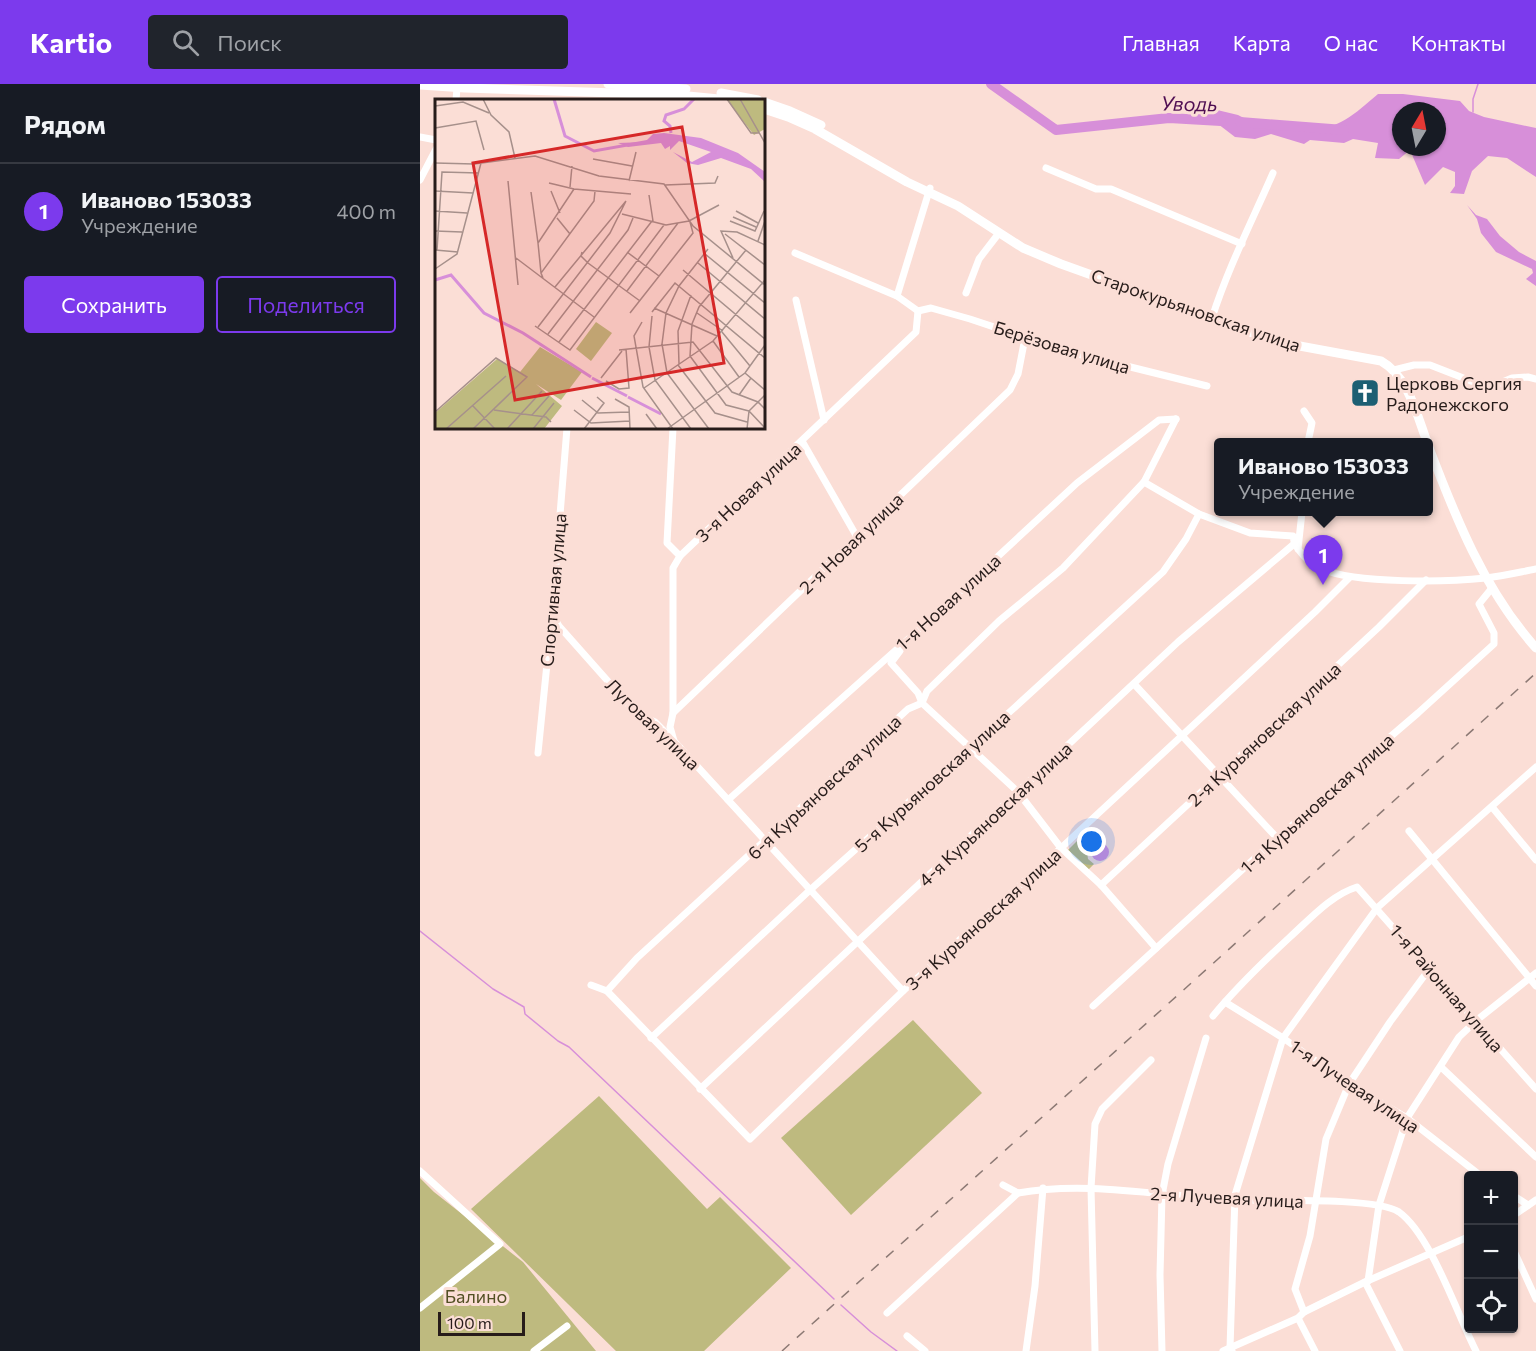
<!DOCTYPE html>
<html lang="ru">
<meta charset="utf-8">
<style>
body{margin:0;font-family:Commissioner,sans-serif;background:#20242c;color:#f1f3f6}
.controls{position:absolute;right:18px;bottom:18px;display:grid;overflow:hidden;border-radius:6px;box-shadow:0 2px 4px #0004}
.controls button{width:54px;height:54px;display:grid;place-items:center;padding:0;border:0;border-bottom:2px solid #363941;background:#171b24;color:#f1f3f6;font:30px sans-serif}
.compass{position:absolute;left:972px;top:18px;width:54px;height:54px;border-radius:50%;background:#171b24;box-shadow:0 2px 4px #0004;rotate:10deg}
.scale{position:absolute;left:18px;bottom:15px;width:87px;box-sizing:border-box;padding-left:6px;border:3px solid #271c1a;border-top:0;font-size:16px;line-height:21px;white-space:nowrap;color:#271c1a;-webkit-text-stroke:4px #fbded6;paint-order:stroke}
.you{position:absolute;left:672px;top:758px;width:21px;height:21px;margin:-15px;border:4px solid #fff;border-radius:50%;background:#1a73e8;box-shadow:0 0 0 9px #1a73e833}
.badge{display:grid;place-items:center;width:39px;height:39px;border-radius:50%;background:#7c3aed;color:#fff;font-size:20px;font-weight:700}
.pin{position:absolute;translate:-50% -50px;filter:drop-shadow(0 2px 3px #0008)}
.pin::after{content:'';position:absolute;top:32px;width:21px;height:18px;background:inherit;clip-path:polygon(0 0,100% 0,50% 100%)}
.popup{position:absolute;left:794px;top:354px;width:219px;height:78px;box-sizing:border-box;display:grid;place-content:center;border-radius:6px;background:#171b24;filter:drop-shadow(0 2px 4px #0005);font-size:20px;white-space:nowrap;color:#9ea1a6}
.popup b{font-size:22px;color:#f1f3f6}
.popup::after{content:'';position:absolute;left:50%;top:100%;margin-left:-12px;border:12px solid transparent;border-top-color:#171b24}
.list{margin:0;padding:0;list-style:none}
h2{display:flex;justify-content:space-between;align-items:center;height:78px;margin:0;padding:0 24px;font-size:26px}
h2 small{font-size:20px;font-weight:400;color:#9ea1a6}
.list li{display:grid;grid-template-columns:39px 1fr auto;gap:18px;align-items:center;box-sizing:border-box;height:96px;padding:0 24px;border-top:2px solid #363941}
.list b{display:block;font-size:22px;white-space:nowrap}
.list p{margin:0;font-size:20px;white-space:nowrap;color:#9ea1a6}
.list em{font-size:20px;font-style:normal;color:#9ea1a6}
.actions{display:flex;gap:12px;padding:18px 24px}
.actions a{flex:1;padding:14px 0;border:2px solid #7c3aed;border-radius:6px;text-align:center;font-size:21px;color:#7c3aed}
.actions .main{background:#7c3aed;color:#fff}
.icon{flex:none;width:33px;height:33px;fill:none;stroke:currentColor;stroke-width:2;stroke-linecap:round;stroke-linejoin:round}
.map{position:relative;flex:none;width:1116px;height:1267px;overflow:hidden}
header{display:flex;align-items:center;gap:36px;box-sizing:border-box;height:84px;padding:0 30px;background:#7c3aed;color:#fff}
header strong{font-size:28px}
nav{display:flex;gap:33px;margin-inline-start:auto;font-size:21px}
.search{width:420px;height:54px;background:#20242c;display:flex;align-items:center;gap:15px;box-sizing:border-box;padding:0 21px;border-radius:6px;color:#9ea1a6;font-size:22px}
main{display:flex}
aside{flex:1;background:#171b24}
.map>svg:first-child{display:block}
.green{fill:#beba7f}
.water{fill:#d78fd9;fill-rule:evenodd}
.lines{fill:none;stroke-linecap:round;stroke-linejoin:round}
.stream{stroke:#d78fd9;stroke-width:1.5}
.river{stroke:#d78fd9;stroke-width:10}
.minor{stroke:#fff;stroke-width:7}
.secondary{stroke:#fff;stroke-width:9}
.rail{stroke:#8c7974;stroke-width:1.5;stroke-dasharray:10 10;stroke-linecap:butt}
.labels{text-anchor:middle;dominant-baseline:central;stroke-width:6;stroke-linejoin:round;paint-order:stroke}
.street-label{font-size:18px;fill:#271c1a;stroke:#fbded6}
.poi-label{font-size:18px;fill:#271c1a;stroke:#fbded6;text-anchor:start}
.park-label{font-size:18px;fill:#524f23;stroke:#fbded6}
.water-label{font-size:20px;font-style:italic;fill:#500f53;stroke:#fbded6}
.inset-river{fill:none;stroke:#d78fd9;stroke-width:3}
.inset-road{fill:none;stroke:#a6908b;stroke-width:1.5}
.view{fill:#d62828;fill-opacity:0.15;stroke:#d62828;stroke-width:3}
.inset-edge{fill:none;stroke:#271c1a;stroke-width:3}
</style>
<header>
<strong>Kartio</strong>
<div class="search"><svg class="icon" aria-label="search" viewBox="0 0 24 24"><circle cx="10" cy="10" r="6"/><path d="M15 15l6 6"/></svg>Поиск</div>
<nav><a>Главная</a><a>Карта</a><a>О нас</a><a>Контакты</a></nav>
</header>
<main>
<aside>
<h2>Рядом<small></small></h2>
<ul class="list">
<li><span class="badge">1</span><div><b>Иваново 153033</b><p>Учреждение</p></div><em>400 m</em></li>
</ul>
<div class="actions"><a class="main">Сохранить</a><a>Поделиться</a></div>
</aside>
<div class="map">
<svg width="1116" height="1267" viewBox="0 0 1116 1267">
<rect width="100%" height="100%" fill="#fbded6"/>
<g class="green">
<path d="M668 746 678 756 667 768 668 775 674 780 668 786 648 766Z"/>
<path d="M493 936 562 1009 431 1131 361 1054Z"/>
<path d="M179 1012 287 1125 300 1113 371 1184 284 1267H196L51 1125Z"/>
<path d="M0 1094 14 1108 103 1178 176 1267H0Z"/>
</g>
<g class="water">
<path d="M958 10H983L1040 17 1049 27 1064 33 1116 44V93L1087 74 1068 72 1052 87 1044 110 1030 109 1035 102V88L1023 83 1005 101 990 66 979 75 955 74 958 59 933 55 924 59 890 56 884 60 851 50 835 55 815 53 798 40 768 29V19L818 31 843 44C861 38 863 43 880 45 917 48 932 32 958 10ZM981 27H1017V63H981Z"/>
<path d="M1047 121 1056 131 1067 135 1080 152 1099 168 1116 177V202L1106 195 1113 189 1112 185 1076 168 1061 149 1057 135Z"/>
<circle cx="680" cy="768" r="9"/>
</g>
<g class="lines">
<g class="stream">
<path d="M1053 28V15L1058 0"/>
<path d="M0 847 73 905 104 923 105 930 138 957 149 963 414 1215"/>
<path d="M421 1221 451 1248 477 1267"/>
</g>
<g class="river">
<path d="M571 0 636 46 749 34 801 37"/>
<path d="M820 38 924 46"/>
</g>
<g class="minor">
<path d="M36 16 37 4"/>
<path d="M0 53 16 56"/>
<path d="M626 84 676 105H691L822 160"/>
<path d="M0 96 16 65"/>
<path d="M375 169 477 212 498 227"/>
<path d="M546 209 559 175 579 149"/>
<path d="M477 212 510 104"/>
<path d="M376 216 404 336"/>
<path d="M498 227 511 224 550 235 646 267 787 302"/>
<path d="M792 234C808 184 832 137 853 89"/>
<path d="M974 286 994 281H1010L1051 297 1073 302 1092 294 1108 293 1116 295"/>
<path d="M884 327 892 339 888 358"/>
<path d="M253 344 247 459 260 472"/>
<path d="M382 357 437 453"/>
<path d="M724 398 779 430 830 449 873 452C874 465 890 480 902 485 936 500 1027 498 1066 494 1083 492 1100 488 1116 485"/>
<path d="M878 465 882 428"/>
<path d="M132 530 139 542 217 630 235 638 254 657 483 907"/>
<path d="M480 567 471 579 498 609 502 619 598 708 641 764 681 801 736 864"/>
<path d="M715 601 857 754"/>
<path d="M253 629V484L260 472 496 248 498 227"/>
<path d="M254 657 250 643 253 629 590 306 598 290 605 254"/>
<path d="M118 669 132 530 147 344"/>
<path d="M308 716 505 540 657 399 739 336 756 335"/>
<path d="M1072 723 1116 776"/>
<path d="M989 747 1116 902"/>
<path d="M681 801 959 543 1006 496"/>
<path d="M171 901 187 907 330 1055 483 907 641 764 895 528 930 493"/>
<path d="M187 907 217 874 488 625 502 619 507 607 579 537 643 484 724 398 756 335"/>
<path d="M805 918 863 954 929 1000 987 1034 1061 1092"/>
<path d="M673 922 857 754 912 708 956 665 998 629 1074 560V549L1059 520 1072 504"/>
<path d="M793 932C817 903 843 878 870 853 890 835 911 811 937 803L1116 1005"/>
<path d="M231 954 390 806 593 625 743 488 766 455 779 430"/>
<path d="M1021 983 1116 1073"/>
<path d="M280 1005 758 558 874 460"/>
<path d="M0 1087 80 1160 0 1224"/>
<path d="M583 1101 598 1109C669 1096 744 1113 816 1116 848 1117 957 1113 979 1128 1011 1151 1037 1230 1056 1267"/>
<path d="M1094 1112 1108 1121"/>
<path d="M1094 1131 1116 1116"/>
<path d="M1094 1167 1116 1215"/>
<path d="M948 1197 959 1121 987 1034 1039 953 1057 936 1116 889"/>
<path d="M945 1198 980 1267"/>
<path d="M884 1228 875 1205 890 1152 906 1055 929 1000 970 938 1010 884"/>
<path d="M467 1229 598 1109"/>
<path d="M878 1234 895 1267"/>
<path d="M487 1252 505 1267"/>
<path d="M114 1267 147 1242"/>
<path d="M606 1267 615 1202 623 1104"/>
<path d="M675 1267 671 1104 675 1040 682 1025 731 976"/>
<path d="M742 1267 740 1191 742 1111 748 1080 786 954"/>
<path d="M803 1267 878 1234 884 1228 945 1198 1048 1153"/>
<path d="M812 1267 810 1264 815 1111 863 954 957 824 1116 683"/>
</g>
<g class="secondary">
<path d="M188 0 266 5"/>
<path d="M0 1 45 4 258 11 309 16"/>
<path d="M301 9 338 16"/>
<path d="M344 18 370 27 401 41"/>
<path d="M344 25 368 33 395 45 487 98 538 122 603 164 641 180 858 258 961 277C988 292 997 331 1007 358"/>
<path d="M1008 361C1035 432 1064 506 1116 564"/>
</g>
<path class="rail" d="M362 1267 1116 589"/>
</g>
<defs>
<g id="church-square" transform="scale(1.5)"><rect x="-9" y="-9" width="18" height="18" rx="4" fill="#1c5f73" stroke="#fbded6"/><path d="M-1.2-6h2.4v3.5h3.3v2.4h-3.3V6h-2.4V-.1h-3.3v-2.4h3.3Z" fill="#fff"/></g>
</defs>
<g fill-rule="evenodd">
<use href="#church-square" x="945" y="309"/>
</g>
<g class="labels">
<g class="street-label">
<text transform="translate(776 226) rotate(19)">Старокурьяновская улица</text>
<text transform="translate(642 263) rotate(17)">Берёзовая улица</text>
<text transform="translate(328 408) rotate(-43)">3-я Новая улица</text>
<text transform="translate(431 459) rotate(-44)">2-я Новая улица</text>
<text transform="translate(133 506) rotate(-85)">Спортивная улица</text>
<text transform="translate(528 518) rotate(-42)">1-я Новая улица</text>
<text transform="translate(233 640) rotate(44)">Луговая улица</text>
<text transform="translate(844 650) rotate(-43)">2-я Курьяновская улица</text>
<text transform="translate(512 697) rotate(-42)">5-я Курьяновская улица</text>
<text transform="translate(404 703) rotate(-43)">6-я Курьяновская улица</text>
<text transform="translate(897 719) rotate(-42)">1-я Курьяновская улица</text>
<text transform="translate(575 730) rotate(-43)">4-я Курьяновская улица</text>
<text transform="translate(563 835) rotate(-42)">3-я Курьяновская улица</text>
<text transform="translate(1027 904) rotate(49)">1-я Районная улица</text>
<text transform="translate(935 1002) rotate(34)">1-я Лучевая улица</text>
<text transform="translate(807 1113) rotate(3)">2-я Лучевая улица</text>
</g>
<g class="poi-label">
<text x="966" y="299">Церковь Сергия<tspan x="966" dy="21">Радонежского</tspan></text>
</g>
<g class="park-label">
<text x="56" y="1212">Балино</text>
</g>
<g class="water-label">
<text transform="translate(769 19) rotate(1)">Уводь</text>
</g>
</g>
<g transform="translate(15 15)">
<rect width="330" height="330" fill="#fbded6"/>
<path d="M291 0H330V30L319 36ZM161 223 177 234 156 262 141 250ZM105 248 147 273 126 301 101 285 127 307 109 330H0V314L62 260 85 273Z" fill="#beba7f"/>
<path d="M229 34 266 39 303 54 330 73V83L316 70 286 59 263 66 252 64 238 53 257 63 276 53 244 42 235 51V47L230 50 226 44 193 48 183 44 210 43 218 35Z" fill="#d78fd9"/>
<path class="inset-river" d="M119 0 130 37 159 52 215 42M236 34 235 27 229 22 231 16 249 10 259 0M0 181 16 176 49 214 88 234 156 278M157 279 192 297M193 298 226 315"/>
<path class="inset-road" d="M48 0 56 16 74 33 80 59M292 0 316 34H324M305 0 330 44M0 7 28 3 54 14M0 29 41 22 49 51M158 60 197 67M0 64 39 65 100 57 164 77 229 85 258 127 330 186M73 82 83 186M194 82 201 53M114 84 139 90 196 95M230 86 280 84 283 77M135 88 137 67M0 92 38 94M116 92 125 114M96 93 103 144M214 96 218 122M0 112 32 114M301 112 323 124M187 115 231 126 254 122 284 106M298 118 321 128M122 119 135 135M295 122 320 132 329 112M0 132 27 133M290 135 330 166M323 142 330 122M273 150 244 187 231 214 227 245 232 274 274 330M0 151 23 153M2 151 7 73 44 74M147 153 146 157 153 164 205 202M192 153 224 177M270 155 330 204M81 159 159 218M298 159 286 132 302 133 330 146M263 164 330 220M0 170 22 155 46 64M248 171 330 240M106 174 103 144 139 90M108 179 106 174 159 102 160 92M120 188 191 102M192 192 243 124M219 209 282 237M217 213 240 184 330 259M195 214 258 134 255 123M262 214 288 232M217 217 214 248 220 281 256 330M207 223 199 237 208 288 238 330M100 227 135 251 229 126M103 228 175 134 191 102M287 233 315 267M113 235 193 131 198 119M278 242 304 278M124 243 217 122M184 251 258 243 297 293 323 303 330 310M255 257 257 225 264 208 311 151M255 257 291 306 314 312M244 265 243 232 256 196M243 266 280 314 312 323M310 274 330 291M166 279 187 252M171 282 184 290 194 289 191 250M209 289 278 242 330 181M304 296 316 279M180 300 194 308 195 330M147 301 163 314 194 313M38 307 60 330M59 311 111 318 116 323M139 311 156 324 195 322M314 312 330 329M314 312 330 296M0 313 61 259 92 278 38 330M211 315 222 330M97 316 114 297M11 330 71 277M72 330 107 292M98 330 119 304M149 330 169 304 162 298M232 330 310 274 330 246M312 330 314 312"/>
<path class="view" d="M247 28 289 264 80 301 38 64Z"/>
<rect width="330" height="330" class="inset-edge"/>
</g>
</svg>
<div class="controls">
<button>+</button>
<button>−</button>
<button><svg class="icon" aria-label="locate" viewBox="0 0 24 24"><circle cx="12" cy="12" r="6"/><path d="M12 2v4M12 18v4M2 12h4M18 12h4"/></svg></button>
</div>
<svg class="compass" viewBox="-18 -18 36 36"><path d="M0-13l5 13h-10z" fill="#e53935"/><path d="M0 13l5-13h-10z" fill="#9ea1a6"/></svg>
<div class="scale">100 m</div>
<div class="you"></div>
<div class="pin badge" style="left:903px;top:501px">1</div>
<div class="popup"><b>Иваново 153033</b>Учреждение</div>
</div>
</main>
